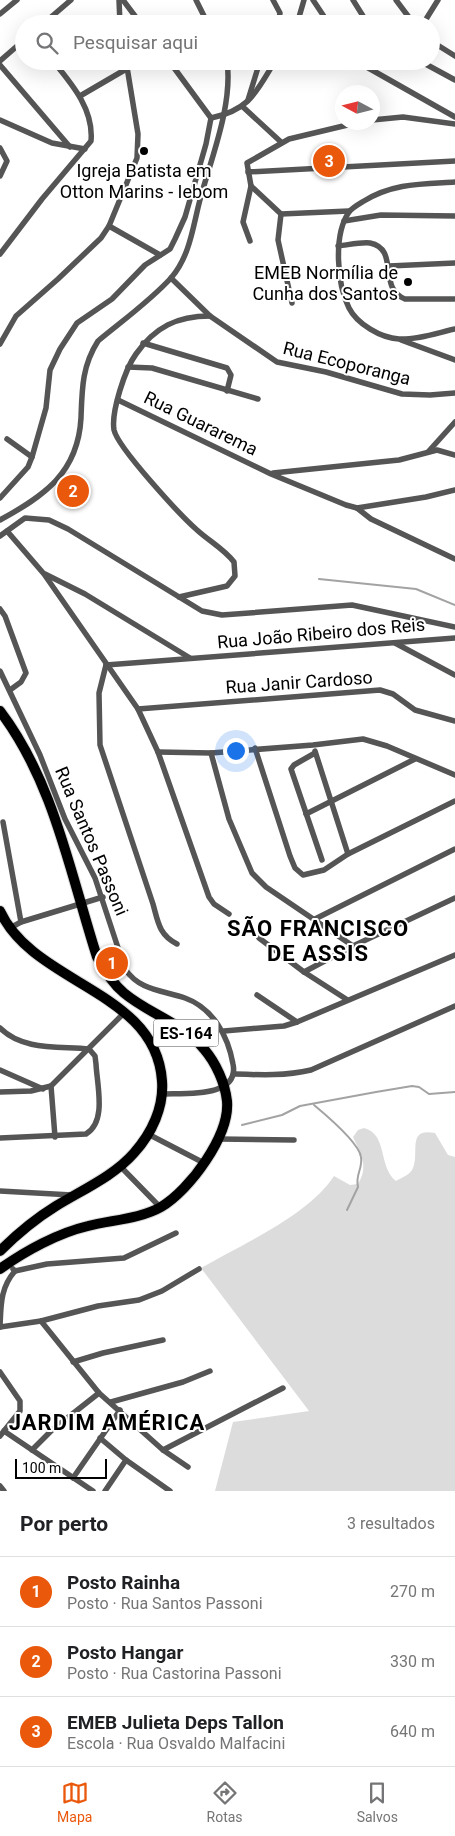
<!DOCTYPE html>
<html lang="pt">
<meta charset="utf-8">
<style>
body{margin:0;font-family:Roboto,sans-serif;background:#f6f6f6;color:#202124}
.compass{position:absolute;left:335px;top:85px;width:45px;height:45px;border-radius:50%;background:#fff;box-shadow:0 5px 20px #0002;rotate:277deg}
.scale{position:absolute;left:15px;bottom:12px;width:92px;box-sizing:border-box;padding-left:5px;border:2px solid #000;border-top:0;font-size:14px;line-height:18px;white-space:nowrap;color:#000;-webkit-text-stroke:4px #fff;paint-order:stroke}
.you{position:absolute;left:235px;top:750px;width:18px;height:18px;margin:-12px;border:4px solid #fff;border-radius:50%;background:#1a73e8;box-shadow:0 0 0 8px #1a73e833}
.badge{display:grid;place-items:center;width:32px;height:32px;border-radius:50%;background:#ea580c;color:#fff;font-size:16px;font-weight:700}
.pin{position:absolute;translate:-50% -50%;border:2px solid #fff;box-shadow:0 1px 5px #0006}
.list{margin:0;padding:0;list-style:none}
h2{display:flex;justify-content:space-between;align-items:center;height:65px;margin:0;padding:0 20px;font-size:21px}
h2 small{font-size:16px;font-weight:400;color:#757577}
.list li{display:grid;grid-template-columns:32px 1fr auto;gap:15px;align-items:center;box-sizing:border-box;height:70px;padding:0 20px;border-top:1px solid #e0e0e0}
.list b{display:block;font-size:19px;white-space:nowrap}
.list p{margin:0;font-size:16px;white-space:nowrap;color:#757577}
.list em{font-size:16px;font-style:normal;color:#757577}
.icon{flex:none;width:28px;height:28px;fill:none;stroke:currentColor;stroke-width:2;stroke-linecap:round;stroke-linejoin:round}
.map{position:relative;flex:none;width:455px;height:1491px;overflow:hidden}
.search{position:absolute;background:#fff;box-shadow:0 5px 20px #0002;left:15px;right:15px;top:15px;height:55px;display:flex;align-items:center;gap:12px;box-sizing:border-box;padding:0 18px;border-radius:28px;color:#757577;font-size:19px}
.sheet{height:275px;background:#fff}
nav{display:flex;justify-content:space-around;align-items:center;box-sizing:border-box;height:70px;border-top:1px solid #e0e0e0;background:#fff;font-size:14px;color:#757577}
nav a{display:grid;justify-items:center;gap:2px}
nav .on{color:#ea580c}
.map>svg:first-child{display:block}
.green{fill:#dcdcdc}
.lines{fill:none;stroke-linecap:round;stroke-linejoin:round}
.stream{stroke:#a3a3a3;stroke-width:2}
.trunk-casing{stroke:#dbdbdb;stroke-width:12}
.minor{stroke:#555;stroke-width:5.5}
.trunk{stroke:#000;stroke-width:10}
.poi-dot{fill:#000;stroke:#fff;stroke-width:2}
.labels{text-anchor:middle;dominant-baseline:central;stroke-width:4;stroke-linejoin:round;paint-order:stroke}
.shield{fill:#fff;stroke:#4c4c4c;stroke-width:1}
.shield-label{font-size:16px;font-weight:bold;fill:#000}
.poi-label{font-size:18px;fill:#000;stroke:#fff}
.street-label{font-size:18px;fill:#000;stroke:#fff}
.district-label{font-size:22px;font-weight:bold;letter-spacing:1px;fill:#000;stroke:#fff}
</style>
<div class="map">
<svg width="455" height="1491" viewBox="0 0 455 1491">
<rect width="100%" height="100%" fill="#fff"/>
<path class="green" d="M364 1128C388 1134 378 1167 396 1181 401 1178 409 1175 412 1170 421 1155 405 1127 435 1133L448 1155 455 1157V1491H215L233 1422 309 1411 201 1268C241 1245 309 1215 334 1176L350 1185 358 1184C369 1166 361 1154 353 1137L358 1130Z"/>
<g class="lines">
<g class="stream">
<path d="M319 579 416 589 455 605"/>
<path d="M314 1105C326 1115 359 1143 361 1157 363 1169 355 1174 358 1187L347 1210"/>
<path d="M242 1125 282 1115 300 1106 376 1092 412 1086 419 1087 429 1094 455 1092"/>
</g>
<g class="trunk-casing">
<g id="trunk">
<path d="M0 711C54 782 70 873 97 957 105 970 112 983 124 993 149 1014 183 1023 204 1049 216 1063 225 1083 227 1101 230 1135 190 1190 161 1207 140 1219 111 1220 88 1226 58 1233 25 1251 0 1269"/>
<path d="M0 911C34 985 156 990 162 1081 164 1107 152 1133 134 1153 114 1176 82 1190 56 1206 35 1219 17 1234 0 1251"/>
</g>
</g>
<g class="minor">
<path d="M119 0 120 24"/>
<path d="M123 0 141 24"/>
<path d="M196 0 208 24"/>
<path d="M273 0 280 13 278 24"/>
<path d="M313 0 329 24"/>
<path d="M353 0 368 24"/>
<path d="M396 0 414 24"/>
<path d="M0 14 17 0"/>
<path d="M43 24 71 0"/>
<path d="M110 24 119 17"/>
<path d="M297 24 304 0"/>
<path d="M423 24 438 0"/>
<path d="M431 41 455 56"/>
<path d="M0 61 24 40"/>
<path d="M169 61 211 118C250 110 256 92 275 61"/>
<path d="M356 61 455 117"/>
<path d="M420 61 455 80"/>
<path d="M0 65 70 147"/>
<path d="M57 66 63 61"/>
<path d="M80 96 128 68"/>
<path d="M248 100 260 61"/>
<path d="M243 107 281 142"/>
<path d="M0 120 52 143 85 149"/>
<path d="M372 120 403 117 455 124"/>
<path d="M0 148 7 161 0 176"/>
<path d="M248 172 455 161"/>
<path d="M455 182C422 184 393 183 364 201 359 204 352 208 349 212 333 235 337 284 349 308 357 324 381 338 399 339 417 340 437 333 455 329"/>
<path d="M349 211 281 214 251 186 247 163 289 139 360 122"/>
<path d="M281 214 278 240 292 303"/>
<path d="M344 221 381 215 455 216"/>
<path d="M109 226 160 255"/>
<path d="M250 241 243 222 251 186"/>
<path d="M338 246C348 245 360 242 370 243 400 249 377 288 405 299H455"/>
<path d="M0 254 42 199 91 141C94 109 71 83 53 61"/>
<path d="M389 266 455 263"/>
<path d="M171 278 210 316 277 362 326 372 402 394 430 395 455 393"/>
<path d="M401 340 455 360"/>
<path d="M143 343 227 368 231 375 227 391"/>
<path d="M0 344 16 316 58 279 101 238 109 226 137 158 138 134 126 61"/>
<path d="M128 367 152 368 258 399"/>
<path d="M118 400 271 474 346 505 357 508 426 497 455 490"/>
<path d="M7 439 32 457"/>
<path d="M428 452 455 422"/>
<path d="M273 473 399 460 437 450 455 455"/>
<path d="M0 498 28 467 32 457 46 408 50 370 60 349 77 323 112 299 145 265 170 249 175 239 185 217 206 144 211 118"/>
<path d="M357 508 371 519 455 559"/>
<path d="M0 520C44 496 78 473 81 418 82 389 82 366 98 341 122 321 150 301 171 278 191 255 193 224 201 196 212 156 233 104 227 61"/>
<path d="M7 531 44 574 138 709 158 752 209 897 214 904 229 914"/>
<path d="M0 536 25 518 49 520 68 529 202 611 222 615 352 605 455 627"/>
<path d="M45 574 85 594 190 658"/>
<path d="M179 597 227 586 235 576 234 562C224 549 209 541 197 530 181 516 118 448 114 430 111 412 125 369 136 354 155 327 177 316 210 316"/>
<path d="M0 609 5 616 26 673 21 682 10 690"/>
<path d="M395 643 455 675"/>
<path d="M106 665 455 638"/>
<path d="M106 665 99 693 100 745 153 904C158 922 159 935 177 944"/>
<path d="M0 671 40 755 65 819 95 878 125 969C140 991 162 990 185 998 213 1008 228 1036 233 1064 240 1098 185 1093 163 1094"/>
<path d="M138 709 380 690 393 694 415 710 455 721"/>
<path d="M255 748 290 856 295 868 303 875 324 870 348 854 455 801"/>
<path d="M315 751 348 854"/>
<path d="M158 752 211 753 313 745 363 739 387 746 455 775"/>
<path d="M211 753 229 819 252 873 266 887 353 946"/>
<path d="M315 753 294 765 291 769 322 860"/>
<path d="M306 814 415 759"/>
<path d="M3 822 21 922"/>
<path d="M315 919 455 849"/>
<path d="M10 928 21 922 103 897"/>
<path d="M259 938 304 972 346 999"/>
<path d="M304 972 353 946 455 898"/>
<path d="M257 995 297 1022"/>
<path d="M0 1028C23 1051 59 1046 89 1049L95 1056 96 1064C97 1085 107 1122 86 1134L0 1138"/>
<path d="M224 1031 284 1026 297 1022 455 955"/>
<path d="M0 1070 43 1089"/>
<path d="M234 1074C261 1075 285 1076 311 1070L455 1006"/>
<path d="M51 1086 55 1137"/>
<path d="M0 1092 31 1091 51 1086 125 1012"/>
<path d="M148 1134 204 1163"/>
<path d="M218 1139 294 1140"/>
<path d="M120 1166 160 1207"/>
<path d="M0 1191 72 1195"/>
<path d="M15 1271 47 1264 124 1258 176 1233"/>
<path d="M41 1321 99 1393 163 1450 188 1467"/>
<path d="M0 1327 41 1321 98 1306 139 1300 162 1291 199 1269"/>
<path d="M0 1327C1 1306 0 1288 15 1271L13 1269"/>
<path d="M73 1362 103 1353 163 1340"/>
<path d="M0 1372 20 1401V1411L0 1436"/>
<path d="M111 1402 183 1382 210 1371"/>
<path d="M4 1431 93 1491"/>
<path d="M100 1438 126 1460 170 1491"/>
<path d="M32 1450 52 1430 99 1393"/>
<path d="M163 1450 283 1388"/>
<path d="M73 1478 120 1410"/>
<path d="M0 1486 4 1491"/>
<path d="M105 1491 126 1460"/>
</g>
<use href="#trunk" class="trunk"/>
</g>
<g class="poi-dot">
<circle cx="144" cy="151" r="5"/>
<circle cx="408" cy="282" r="5"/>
</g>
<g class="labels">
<rect class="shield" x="153.5" y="1019.5" width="65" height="27" rx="4"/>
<g class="shield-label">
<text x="186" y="1033">ES-164</text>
</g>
<g class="poi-label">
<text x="144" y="170">Igreja Batista em<tspan x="144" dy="21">Otton Marins - Iebom</tspan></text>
<text x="398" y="272" text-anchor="end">EMEB Normília de<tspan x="398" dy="21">Cunha dos Santos</tspan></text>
</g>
<g class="street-label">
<text transform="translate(347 363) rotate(14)">Rua Ecoporanga</text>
<text transform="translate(201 423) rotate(26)">Rua Guararema</text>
<text transform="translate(321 633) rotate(-5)">Rua João Ribeiro dos Reis</text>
<text transform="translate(299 682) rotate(-4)">Rua Janir Cardoso</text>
<text transform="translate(92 841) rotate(67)">Rua Santos Passoni</text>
</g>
<g class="district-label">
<text x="318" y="928">SÃO FRANCISCO<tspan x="318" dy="25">DE ASSIS</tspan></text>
<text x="107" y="1422">JARDIM AMÉRICA</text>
</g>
</g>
</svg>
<svg class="compass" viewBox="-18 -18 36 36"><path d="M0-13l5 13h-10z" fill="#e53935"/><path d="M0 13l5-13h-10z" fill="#757577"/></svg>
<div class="scale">100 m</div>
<div class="you"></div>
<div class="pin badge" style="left:112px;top:963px">1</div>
<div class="pin badge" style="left:73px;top:491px">2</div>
<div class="pin badge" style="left:329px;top:161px">3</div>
<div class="search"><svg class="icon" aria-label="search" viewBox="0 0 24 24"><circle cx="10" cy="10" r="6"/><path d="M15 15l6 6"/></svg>Pesquisar aqui</div>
</div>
<section class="sheet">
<h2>Por perto<small>3 resultados</small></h2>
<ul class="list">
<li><span class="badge">1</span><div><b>Posto Rainha</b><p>Posto · Rua Santos Passoni</p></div><em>270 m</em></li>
<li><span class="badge">2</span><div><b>Posto Hangar</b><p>Posto · Rua Castorina Passoni</p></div><em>330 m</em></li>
<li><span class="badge">3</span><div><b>EMEB Julieta Deps Tallon</b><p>Escola · Rua Osvaldo Malfacini</p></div><em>640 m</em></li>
</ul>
</section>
<nav>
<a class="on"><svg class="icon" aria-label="map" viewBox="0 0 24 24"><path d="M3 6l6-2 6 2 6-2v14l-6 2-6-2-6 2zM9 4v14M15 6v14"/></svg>Mapa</a>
<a><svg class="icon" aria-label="directions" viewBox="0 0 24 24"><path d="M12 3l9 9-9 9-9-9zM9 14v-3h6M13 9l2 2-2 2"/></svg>Rotas</a>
<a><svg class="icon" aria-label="saved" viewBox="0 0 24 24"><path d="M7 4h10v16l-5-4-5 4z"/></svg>Salvos</a>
</nav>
